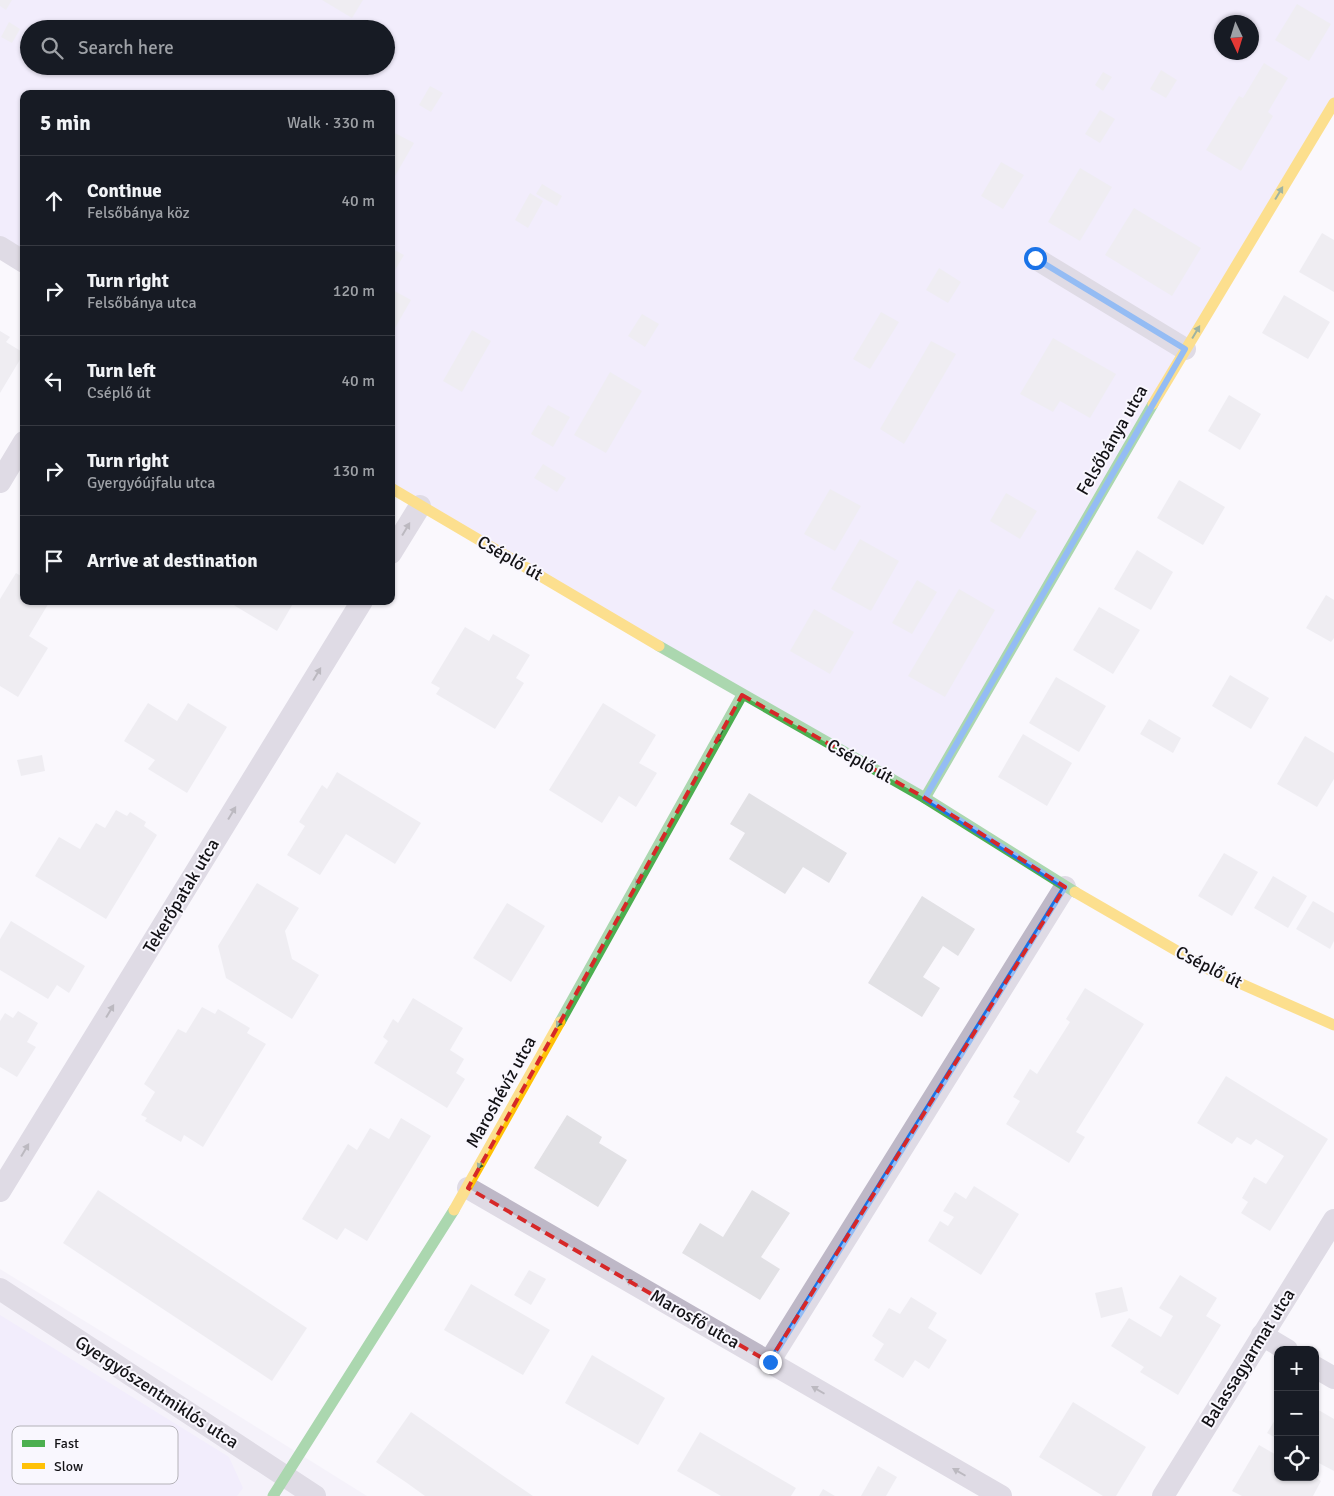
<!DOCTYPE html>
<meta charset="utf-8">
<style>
body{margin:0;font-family:Signika,sans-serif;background:#242831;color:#f1f3f6}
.controls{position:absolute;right:15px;bottom:15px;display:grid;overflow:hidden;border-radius:10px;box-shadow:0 1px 4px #0004}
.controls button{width:45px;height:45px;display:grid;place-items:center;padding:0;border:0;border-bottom:1px solid #363941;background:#171b24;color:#f1f3f6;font:25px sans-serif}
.compass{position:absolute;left:1214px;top:15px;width:45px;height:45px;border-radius:50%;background:#171b24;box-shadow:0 1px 4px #0004;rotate:176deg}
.stop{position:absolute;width:15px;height:15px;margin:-11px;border:4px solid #1a73e8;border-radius:50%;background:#fff}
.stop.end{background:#1a73e8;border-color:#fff;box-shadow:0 1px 5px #0008}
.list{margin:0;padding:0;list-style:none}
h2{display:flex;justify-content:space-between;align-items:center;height:65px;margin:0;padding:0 20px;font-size:21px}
h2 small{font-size:16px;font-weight:400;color:#9ea1a6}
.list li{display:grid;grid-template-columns:32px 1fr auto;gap:15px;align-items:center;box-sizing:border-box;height:90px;padding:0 20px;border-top:1px solid #363941}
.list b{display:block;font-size:19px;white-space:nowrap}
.list p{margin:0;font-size:16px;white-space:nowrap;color:#9ea1a6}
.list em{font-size:16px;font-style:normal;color:#9ea1a6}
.icon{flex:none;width:28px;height:28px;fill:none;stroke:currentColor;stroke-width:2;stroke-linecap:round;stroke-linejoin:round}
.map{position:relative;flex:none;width:1334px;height:1496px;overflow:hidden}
.search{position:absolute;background:#171b24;box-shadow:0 1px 4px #0004;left:20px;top:20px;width:375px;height:55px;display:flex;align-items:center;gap:12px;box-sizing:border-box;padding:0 18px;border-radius:28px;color:#9ea1a6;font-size:19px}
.panel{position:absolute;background:#171b24;box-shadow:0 1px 4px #0004;left:20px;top:90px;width:375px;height:515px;border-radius:10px}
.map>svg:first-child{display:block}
.built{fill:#f0ecf7}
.green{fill:#e8dffb;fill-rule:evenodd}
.building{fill:#e2e1e5}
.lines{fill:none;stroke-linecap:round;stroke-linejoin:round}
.street{stroke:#beb8c7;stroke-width:22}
.fast{stroke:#4caf50;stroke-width:11}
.slow{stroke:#ffc107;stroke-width:11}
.oneway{fill:#306033}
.oneway2{fill:#716d77}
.route{stroke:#1a73e8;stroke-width:6}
.marked{fill:none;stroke:#d62828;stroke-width:4;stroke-dasharray:10 6;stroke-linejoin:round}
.labels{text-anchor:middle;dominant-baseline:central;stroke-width:4;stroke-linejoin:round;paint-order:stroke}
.street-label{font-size:18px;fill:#131216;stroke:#f9f7fe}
.key{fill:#f9f7fe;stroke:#b4b2b8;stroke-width:1}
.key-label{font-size:14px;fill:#131216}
</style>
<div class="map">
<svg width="1334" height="1496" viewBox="0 0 1334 1496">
<rect width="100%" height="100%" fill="#faf8fd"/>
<path class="built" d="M0 1269 210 1398 367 1496H0Z"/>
<g class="green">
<path d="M0 0H1334V103L925 798 391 488V94H24V262L0 247ZM1222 22H1252V52H1222ZM29 29H386V66H29Z"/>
<path d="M0 1315 229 1457 243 1488 237 1496H0Z"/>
</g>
<g class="building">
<path d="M0 0H12L6 10 0 6Z"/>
<path d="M322 0H363L352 18Z"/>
<path d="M1297 4 1331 24 1309 61 1275 40Z"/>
<path d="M9 22 20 29 12 43 1 37Z"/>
<path d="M1264 63 1288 78 1268 112 1273 116 1241 171 1206 150 1239 96 1243 98Z"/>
<path d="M1161 70 1177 80 1166 98 1150 89Z"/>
<path d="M1103 72 1112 77 1103 91 1095 85Z"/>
<path d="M430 86 443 93 431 112 419 105Z"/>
<path d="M1100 110 1115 119 1100 143 1085 134Z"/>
<path d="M391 131 414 143 391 183Z"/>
<path d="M1001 162 1024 175 1003 209 981 196Z"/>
<path d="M1080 168 1112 187 1080 241 1048 222Z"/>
<path d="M542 184 562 196 557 206 536 194Z"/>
<path d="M530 193 543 201 528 228 515 220Z"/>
<path d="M1134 208 1201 248 1172 296 1105 255Z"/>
<path d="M1322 233 1334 240V292L1299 272Z"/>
<path d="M391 248 404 255 391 277Z"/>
<path d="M939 268 961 282 948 303 926 290Z"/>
<path d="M391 289 411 300 391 335Z"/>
<path d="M1284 295 1330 322 1308 359 1262 333Z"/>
<path d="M881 312 899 322 870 369 853 359Z"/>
<path d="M642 314 659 324 645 347 628 336Z"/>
<path d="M472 330 491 341 462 392 443 381Z"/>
<path d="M0 331 10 337 6 342 24 353 0 393Z"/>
<path d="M1053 338 1116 374 1090 418 1060 401 1053 412 1020 394Z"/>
<path d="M931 341 956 354 904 444 880 429Z"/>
<path d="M610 372 642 391 606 453 574 435Z"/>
<path d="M1229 395 1261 414 1240 450 1208 431Z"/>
<path d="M548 405 570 417 553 447 531 434Z"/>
<path d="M543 464 566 478 557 492 534 478Z"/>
<path d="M1179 480 1225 507 1203 545 1157 518Z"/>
<path d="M830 489 861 506 835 551 804 534Z"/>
<path d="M1006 493 1037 511 1020 539 990 521Z"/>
<path d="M860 539 899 561 871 611 831 589Z"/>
<path d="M1137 550 1173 572 1151 610 1114 589Z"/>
<path d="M16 573 24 578V601H50L29 636 48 648 18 697 0 686V599Z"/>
<path d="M917 580 937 592 912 634 892 623Z"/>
<path d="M959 589 995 610 945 697 908 676Z"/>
<path d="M1326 595 1334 600V638L1331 642 1306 628Z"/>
<path d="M227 601H292L294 602 277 631Z"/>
<path d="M1099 607 1140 630 1113 674 1073 650Z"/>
<path d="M814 609 854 632 830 674 790 651Z"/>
<path d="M465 627 489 641 493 634 530 655 516 678 524 683 495 729 436 694 440 688 431 683Z"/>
<path d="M1230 675 1269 698 1251 729 1212 706Z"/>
<path d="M1056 677 1106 706 1079 752 1029 723Z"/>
<path d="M148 703 177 721 188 703 227 727 187 793 148 769 155 760 124 741Z"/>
<path d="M603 703 656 735 639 763 657 773 636 807 619 796 602 823 549 790Z"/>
<path d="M1149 719 1181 738 1173 753 1140 734Z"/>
<path d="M1023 734 1072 763 1047 806 998 777Z"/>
<path d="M1305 736 1334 753V779L1317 807 1277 784Z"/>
<path d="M42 755 45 771 21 776 17 760Z"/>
<path d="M337 772 421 823 395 864 346 834 320 875 287 855 305 826 299 822 322 785 327 789Z"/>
<path d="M749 793 847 853 829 883 803 867 785 894 729 859 745 833 730 824Z"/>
<path d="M116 810 127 816 130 812 146 822 144 826 157 835 106 919 35 876 59 837 80 849 96 823 105 828Z"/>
<path d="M1224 853 1258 872 1232 916 1198 896Z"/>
<path d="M1273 876 1307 896 1288 928 1254 908Z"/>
<path d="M257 883 299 908 285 931 292 959 319 975 292 1019 226 978 218 946Z"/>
<path d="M922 896 975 929 958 956 943 946 923 977 940 988 922 1017 868 983Z"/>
<path d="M1313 901 1334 913V941L1330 949 1296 929Z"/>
<path d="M507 903 545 926 511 982 473 958Z"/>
<path d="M11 921 85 966 69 993 57 985 48 999 0 970V939Z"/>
<path d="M1085 988 1144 1024 1076 1132 1085 1137 1069 1163 1006 1124 1020 1101 1013 1097 1030 1069 1037 1074 1070 1022 1066 1019Z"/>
<path d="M413 998 463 1028 450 1050 464 1059 456 1073 465 1079 447 1108 374 1063 388 1041 383 1037 393 1019 398 1023Z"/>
<path d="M202 1007 215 1014 218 1009 250 1028 247 1033 266 1044 203 1147 184 1135 181 1142 145 1121 147 1118 141 1115 155 1092 144 1084 178 1029 186 1033Z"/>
<path d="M18 1011 38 1023 27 1042 36 1047 17 1077 0 1067V1021L5 1013 13 1018Z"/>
<path d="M1226 1076 1328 1139 1270 1231 1241 1213 1248 1202 1242 1198 1254 1177 1266 1184 1284 1156 1256 1139 1251 1145 1237 1137 1232 1144 1197 1123Z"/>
<path d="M567 1115 602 1137 599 1143 627 1160 598 1207 534 1168Z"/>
<path d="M401 1118 431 1136 367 1241 345 1228 337 1240 302 1219 348 1144 357 1150 370 1128 389 1139Z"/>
<path d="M974 1186 1019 1214 981 1275 928 1241 940 1221 948 1226 954 1217 943 1211 955 1192 966 1199Z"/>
<path d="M98 1190 307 1328 272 1381 63 1243Z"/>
<path d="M752 1190 790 1213 761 1257 780 1269 760 1300 682 1253 700 1223 723 1237Z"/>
<path d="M529 1270 546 1279 531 1305 514 1295Z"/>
<path d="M1180 1275 1217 1298 1206 1316 1221 1325 1178 1395 1140 1372 1144 1367 1111 1346 1129 1318 1161 1337 1173 1316 1159 1308Z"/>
<path d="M471 1284 550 1330 523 1375 444 1330Z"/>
<path d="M1122 1287 1128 1311 1101 1318 1095 1293Z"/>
<path d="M911 1297 937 1313 928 1328 947 1340 929 1369 915 1360 903 1378 874 1360 884 1344 872 1336 889 1308 900 1314Z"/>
<path d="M592 1355 665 1398 638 1445 565 1403Z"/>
<path d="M1073 1402 1146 1447 1116 1496H1103L1039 1457Z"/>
<path d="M1315 1408 1334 1419V1471L1315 1461Z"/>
<path d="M411 1412 502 1475 533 1496H425L407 1483 376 1462Z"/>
<path d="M1278 1415V1439L1267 1433Z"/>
<path d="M700 1432 796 1488 791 1496H721L677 1471Z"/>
<path d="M1259 1445 1278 1456V1477H1315L1321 1481 1313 1496H1242L1232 1491Z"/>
<path d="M878 1466 897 1477 886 1496H861Z"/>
<path d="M823 1489 835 1496H819Z"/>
</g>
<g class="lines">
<g class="street">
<path d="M0 247 24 262"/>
<path d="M1035 258 1185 349"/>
<path d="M0 482 24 442"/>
<path d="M391 553 420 506"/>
<path d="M468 1188 1001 1496"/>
<path d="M0 1191 362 601"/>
<path d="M0 1289 315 1496"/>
<path d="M1262 1335 1287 1350"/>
<path d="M769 1362 1065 887"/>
<path d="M1315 1367 1334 1378"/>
<path d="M1163 1496 1334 1220"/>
</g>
<g class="fast">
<path d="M659 646 925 798 1075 892"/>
<path d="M925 798 1153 404"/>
<path d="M560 1022 742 695"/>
<path d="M273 1496 454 1210"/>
</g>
<g class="slow">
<path d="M1153 404 1334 103"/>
<path d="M391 488 659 646"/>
<path d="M1075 892 1210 970 1334 1025"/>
<path d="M454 1210 560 1022"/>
</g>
</g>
<defs><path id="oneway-solid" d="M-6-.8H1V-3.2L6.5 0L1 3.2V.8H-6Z" transform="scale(1.25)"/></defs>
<g class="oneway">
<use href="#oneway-solid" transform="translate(1279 193) rotate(-59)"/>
<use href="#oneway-solid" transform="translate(1196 332) rotate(-59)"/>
<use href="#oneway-solid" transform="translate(719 737) rotate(119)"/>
<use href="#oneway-solid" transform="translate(639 879) rotate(119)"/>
<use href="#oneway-solid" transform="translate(560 1021) rotate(119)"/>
<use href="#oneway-solid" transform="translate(481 1163) rotate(119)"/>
</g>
<g class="oneway2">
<use href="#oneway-solid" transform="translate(406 529) rotate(-59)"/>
<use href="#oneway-solid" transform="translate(317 674) rotate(-59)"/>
<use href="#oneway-solid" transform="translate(232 813) rotate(-59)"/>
<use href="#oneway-solid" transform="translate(110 1011) rotate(-59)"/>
<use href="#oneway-solid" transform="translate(25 1150) rotate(-59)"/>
<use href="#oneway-solid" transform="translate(632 1283) rotate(-150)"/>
<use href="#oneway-solid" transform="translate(818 1390) rotate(-150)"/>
<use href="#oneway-solid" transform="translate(959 1472) rotate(-150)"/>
</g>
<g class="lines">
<path class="route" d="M770 1362 1065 887 925 798 1185 349 1035 258"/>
</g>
<path d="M0 0H1334V1496H0ZM742 695 925 798 1065 887 769 1362 468 1188Z" fill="#faf8fd" fill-opacity=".55" fill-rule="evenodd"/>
<path class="marked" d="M742 695 925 798 1065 887 769 1362 468 1188Z"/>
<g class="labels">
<g class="street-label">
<text transform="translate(1112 440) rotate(-60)">Felsőbánya utca</text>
<text transform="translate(510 558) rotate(30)">Cséplő út</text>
<text transform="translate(860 761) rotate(29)">Cséplő út</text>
<text transform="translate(181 896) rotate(-59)">Tekerőpatak utca</text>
<text transform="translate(1209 967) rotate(27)">Cséplő út</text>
<text transform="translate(501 1092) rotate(-61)">Maroshévíz utca</text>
<text transform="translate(695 1319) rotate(30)">Marosfő utca</text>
<text transform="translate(1248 1358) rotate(-58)">Balassagyarmat utca</text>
<text transform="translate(157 1392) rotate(33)">Gyergyószentmiklós utca</text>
</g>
</g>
<rect x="12" y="1426" width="166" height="58" rx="8" class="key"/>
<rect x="22" y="1440" width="23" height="7" fill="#4caf50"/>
<rect x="22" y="1463" width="23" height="6" fill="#ffc107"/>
<g class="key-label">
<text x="54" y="1448">Fast</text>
<text x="54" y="1471">Slow</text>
</g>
</svg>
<div class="controls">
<button>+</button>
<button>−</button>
<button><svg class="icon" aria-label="locate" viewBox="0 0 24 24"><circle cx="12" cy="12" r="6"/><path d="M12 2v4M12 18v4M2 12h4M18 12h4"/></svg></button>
</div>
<svg class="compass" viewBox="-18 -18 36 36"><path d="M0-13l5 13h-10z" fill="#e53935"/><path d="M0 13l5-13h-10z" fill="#9ea1a6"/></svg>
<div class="stop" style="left:1035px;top:258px"></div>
<div class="stop end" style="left:770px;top:1362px"></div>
<div class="search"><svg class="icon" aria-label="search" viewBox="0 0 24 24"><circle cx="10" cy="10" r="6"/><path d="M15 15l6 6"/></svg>Search here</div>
<section class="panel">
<h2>5 min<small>Walk · 330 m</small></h2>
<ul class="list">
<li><svg class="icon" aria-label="ahead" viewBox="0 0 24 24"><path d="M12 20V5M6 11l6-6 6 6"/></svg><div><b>Continue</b><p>Felsőbánya köz</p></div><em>40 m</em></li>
<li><svg class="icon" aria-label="right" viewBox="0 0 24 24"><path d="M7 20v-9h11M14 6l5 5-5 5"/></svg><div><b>Turn right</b><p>Felsőbánya utca</p></div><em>120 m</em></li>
<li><svg class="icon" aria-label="left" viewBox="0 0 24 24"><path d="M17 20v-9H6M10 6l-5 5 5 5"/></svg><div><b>Turn left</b><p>Cséplő út</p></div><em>40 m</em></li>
<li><svg class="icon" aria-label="right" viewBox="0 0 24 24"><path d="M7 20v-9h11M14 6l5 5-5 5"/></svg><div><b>Turn right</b><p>Gyergyóújfalu utca</p></div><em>130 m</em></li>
<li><svg class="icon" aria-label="arrive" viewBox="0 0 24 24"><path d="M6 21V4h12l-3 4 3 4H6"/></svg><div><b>Arrive at destination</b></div></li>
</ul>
</section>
</div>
